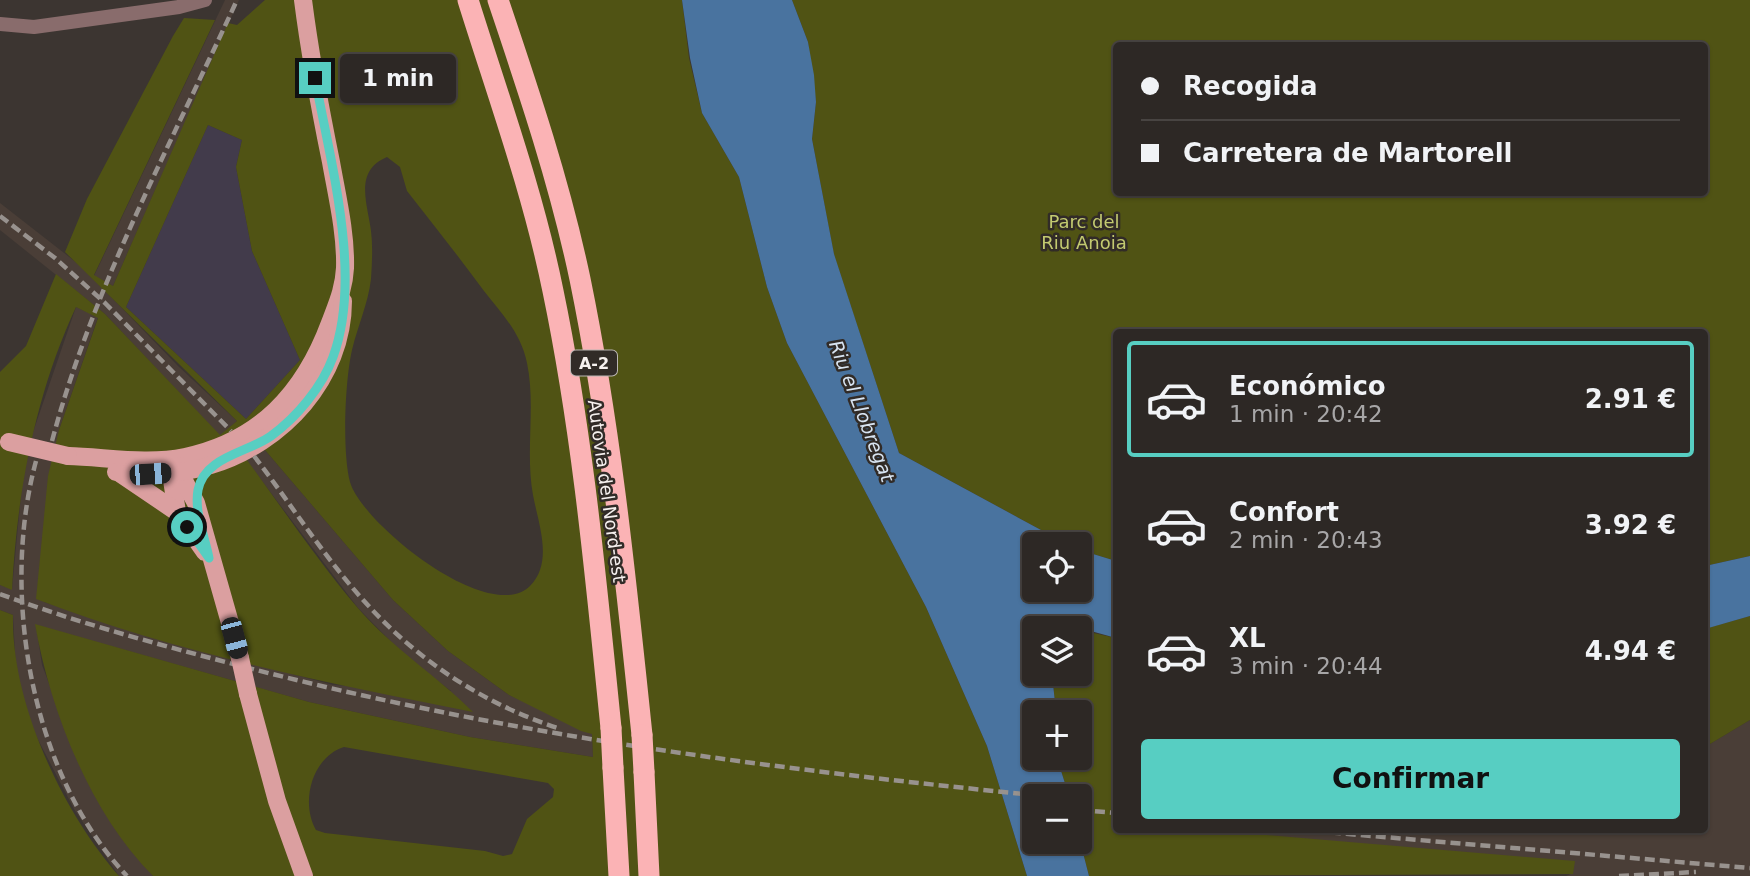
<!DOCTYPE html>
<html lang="es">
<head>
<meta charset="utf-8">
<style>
	body { margin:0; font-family:"DejaVu Sans",sans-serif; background:#35302d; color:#f1f3f6; height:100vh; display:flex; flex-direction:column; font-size:26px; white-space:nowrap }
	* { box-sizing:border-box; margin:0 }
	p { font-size:23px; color:#a7a6a7 }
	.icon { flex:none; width:38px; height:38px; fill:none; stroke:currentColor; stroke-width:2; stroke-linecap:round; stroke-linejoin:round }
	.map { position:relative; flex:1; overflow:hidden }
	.sheet { position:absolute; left:1113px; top:329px; width:595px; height:504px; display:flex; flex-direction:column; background:#2d2825; border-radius:7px; box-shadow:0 2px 5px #0004,0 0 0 2px #484442 }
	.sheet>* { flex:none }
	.guide { position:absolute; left:1113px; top:42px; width:595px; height:154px; border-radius:7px; box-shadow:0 2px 5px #0004,0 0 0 2px #484442; display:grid; align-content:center; height:154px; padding:0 28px; background:#2d2825 }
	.fabs { position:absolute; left:1022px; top:532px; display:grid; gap:14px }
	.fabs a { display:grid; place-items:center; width:70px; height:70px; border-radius:7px; background:#2d2825; box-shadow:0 2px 5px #0004,0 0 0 2px #484442; font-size:35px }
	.end { position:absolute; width:32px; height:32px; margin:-16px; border:9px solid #57cec2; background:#111; box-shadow:0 0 0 4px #111 }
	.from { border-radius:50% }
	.bubble { position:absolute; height:49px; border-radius:7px; background:#2d2825; box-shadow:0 2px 5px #0004,0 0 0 2px #484442; font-size:23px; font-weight:800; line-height:49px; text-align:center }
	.car { position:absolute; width:21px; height:42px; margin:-21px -10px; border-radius:9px; box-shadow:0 0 5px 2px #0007; background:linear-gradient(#222 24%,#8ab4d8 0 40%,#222 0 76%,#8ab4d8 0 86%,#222 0) }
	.guide b { display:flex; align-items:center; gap:24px; height:66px; font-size:26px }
	.guide b+b { border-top:2px solid #484442 }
	.guide i { width:18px; height:18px; background:#f1f3f6 }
	ul { padding:12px 0 0; list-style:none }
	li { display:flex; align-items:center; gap:21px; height:116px; margin:0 14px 10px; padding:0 14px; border:4px solid transparent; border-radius:7px }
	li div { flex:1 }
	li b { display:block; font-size:26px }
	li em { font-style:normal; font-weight:800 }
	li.on { border-color:#57cec2 }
	li>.icon { width:63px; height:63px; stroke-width:1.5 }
	.action { display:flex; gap:14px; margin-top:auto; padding:14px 28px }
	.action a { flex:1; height:80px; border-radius:7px; background:#57cec2; color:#111; font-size:28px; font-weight:800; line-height:80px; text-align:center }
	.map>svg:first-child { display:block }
	.built { fill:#4a3e37 }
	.industrial { fill:#423b4b }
	.green { fill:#505314; fill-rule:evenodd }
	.water { fill:#49739f }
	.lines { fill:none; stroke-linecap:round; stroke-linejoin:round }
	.minor { stroke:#896c6c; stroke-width:14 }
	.major { stroke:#db9fa0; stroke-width:18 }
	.highway { stroke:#fbb3b5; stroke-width:21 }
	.rail { stroke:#98928e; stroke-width:4.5; stroke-dasharray:10 5; stroke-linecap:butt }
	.major-bridge { stroke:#db9fa0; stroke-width:18 }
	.highway-bridge { stroke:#fbb3b5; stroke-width:21 }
	.route { stroke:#57cec2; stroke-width:9 }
	.labels { text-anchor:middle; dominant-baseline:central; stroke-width:5; stroke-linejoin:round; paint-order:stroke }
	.shield { fill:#312b27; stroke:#bbb6b3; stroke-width:2 }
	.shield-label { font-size:16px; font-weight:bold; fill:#f6f1ef }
	.park-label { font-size:18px; fill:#c3ca70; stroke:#312b27 }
	.street-label { font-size:18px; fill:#f6f1ef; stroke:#312b27 }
	.water-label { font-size:19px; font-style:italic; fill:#d8e4f2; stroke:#312b27 }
</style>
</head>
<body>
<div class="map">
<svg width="1750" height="876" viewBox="0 0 1750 876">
	<rect width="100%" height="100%" fill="#3c3531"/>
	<!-- built -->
	<g class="built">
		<polygon points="225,0 239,0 113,286 94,276"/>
		<polygon points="0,203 82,267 178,366 237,421 220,436 105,314 0,230"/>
		<polygon points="76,307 98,317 59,430 44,602 141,633 333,685 451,691 408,659 358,608 246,460 265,450 393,600 448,651 509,695 592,733 593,757 470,737 309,702 36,625 42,665 83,772 111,822 153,876 119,876 74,809 33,730 16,673 13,615 0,610 0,585 12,589 22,484 32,435"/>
		<polygon points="1750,720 1750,876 1566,876 1573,873 1242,833 1242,830 1704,830 1705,747"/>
	</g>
	<!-- industrial -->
	<polygon class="industrial" points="208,125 242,140 236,167 252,251 300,360 246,419 126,307"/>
	<!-- green -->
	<g class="green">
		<path d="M 265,0 L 682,0 L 689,58 L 702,113 L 739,177 L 767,287 L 787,343 L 926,607 L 987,746 L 1027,876 L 153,876 C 90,813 50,710 35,624 L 309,702 L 470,737 L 593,757 L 592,734 L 581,731 L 509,695 L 448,651 L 393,600 L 265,450 L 247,460 C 283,509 318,561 357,607 C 392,648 436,675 473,712 C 326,683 177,653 36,599 L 48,476 L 59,430 L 98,318 L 76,307 C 35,395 17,493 12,590 L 0,585 L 0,372 L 26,346 L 56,274 L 105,314 L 220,435 L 237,421 L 65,252 L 87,199 L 173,36 L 184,18 L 215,20 L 94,275 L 113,286 L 228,23 L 237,25 ZM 208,125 L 242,140 L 236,167 L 252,251 L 300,360 L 246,419 L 126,307 ZM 387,157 L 400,167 L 407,191 C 433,224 459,257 484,291 C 502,314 521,333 527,363 C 536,406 525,451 533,495 C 538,523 554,562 530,586 C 490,626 362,524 350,482 C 342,452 345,380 352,350 C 358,325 368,304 371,279 C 372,263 373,247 371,231 C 368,205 353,171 387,157 ZM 344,747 L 548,783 L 554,789 L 553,797 L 527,819 L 512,854 L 503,856 L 485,851 L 325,833 L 316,830 C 300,802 312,757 344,747 Z"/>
		<path d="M 792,0 L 1750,0 L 1750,556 L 1705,566 L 1704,332 L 1116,332 L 1116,561 L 1080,550 L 1080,544 L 1067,544 L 899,453 L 834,255 L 812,139 L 816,102 L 808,42 ZM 1116,46 L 1704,46 L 1704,192 L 1116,192 Z"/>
		<path d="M 0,610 L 13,615 C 11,702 62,811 119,876 L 0,876 Z"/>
		<polygon points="1750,616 1750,720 1705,747 1704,629"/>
		<polygon points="1080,630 1116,638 1116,830 1242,830 1242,833 1575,861 1573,874 1089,876 1080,841 1080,796 1069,796 1057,758 1080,758 1080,712 1056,712 1052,674 1080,674"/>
	</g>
	<!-- water -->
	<g class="water">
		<polygon points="682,0 792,0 808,42 814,75 816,102 812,139 834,254 899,453 1067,544 1034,544 1034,590 1080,590 1080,550 1116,561 1116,638 1080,628 1045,625 1045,628 1034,628 1034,674 1052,674 1056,712 1034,712 1034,758 1057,758 1069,796 1034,796 1034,842 1080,841 1089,876 1027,876 987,746 926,607 787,343 767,287 739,177 702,113 690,58"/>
		<polygon points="1750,556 1750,616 1705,629 1705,566"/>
	</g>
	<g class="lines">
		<!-- minor -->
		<polyline class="minor" points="0,24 34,27 179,7 205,0"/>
		<!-- major -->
		<g class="major">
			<path d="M 68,456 C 106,457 147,465 185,457 C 260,441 304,393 330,323 C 337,304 344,289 345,268 C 346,233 337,196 331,162 C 320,108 310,55 303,0"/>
			<polyline points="181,466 172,480 177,512 205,552"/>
			<polyline points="169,470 182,477 196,503 240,658"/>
			<path d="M 116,472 C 148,474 180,475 211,465 C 283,443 343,378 343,301"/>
			<polyline points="121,474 177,512"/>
			<polyline points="248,694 277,801 304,876"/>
		</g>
		<!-- highway -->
		<g class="highway">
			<path d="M 468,0 C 498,96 533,192 553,291 C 583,435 596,581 611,728"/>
			<path d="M 498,0 C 529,92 560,184 580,279 C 611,430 626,582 642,735"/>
			<polyline points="613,768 619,876"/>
			<polyline points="644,772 649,876"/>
		</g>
		<!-- rail -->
		<g class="rail">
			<polyline points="0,216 55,258 105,303 231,431"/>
			<path d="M 52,441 C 93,287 171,144 237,0"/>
			<path d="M 254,456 C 291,504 324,557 365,602 C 418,661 485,705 561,729"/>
			<path d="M 36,461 C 0,594 31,775 127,876"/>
			<path d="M 0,594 C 78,623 160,645 241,666 C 505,735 772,769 1043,796"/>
			<polyline points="1080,810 1116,813"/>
			<polyline points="1301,830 1750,868"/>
			<polyline points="1619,876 1696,872"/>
		</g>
		<!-- major-bridge -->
		<g class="major-bridge">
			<polyline points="9,442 68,456"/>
			<polyline points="240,658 248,694"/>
		</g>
		<!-- highway-bridge -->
		<g class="highway-bridge">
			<polyline points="611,728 613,768"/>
			<polyline points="642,735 644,772"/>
		</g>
	</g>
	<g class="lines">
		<!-- route -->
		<path class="route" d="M 187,527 L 209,558 C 205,537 194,512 198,490 C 204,457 247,453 271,436 C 297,417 322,387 333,357 C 363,276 330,161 315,78"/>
	</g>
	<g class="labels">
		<!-- shield labels -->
		<rect class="shield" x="571" y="350.5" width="46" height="25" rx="5"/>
		<g class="shield-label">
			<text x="594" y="363">A-2</text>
		</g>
		<!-- park labels -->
		<g class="park-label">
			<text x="1084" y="221">Parc del<tspan x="1084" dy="21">Riu Anoia</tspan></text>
		</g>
		<!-- street labels -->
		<g class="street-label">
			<text transform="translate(607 491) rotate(82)">Autovia del Nord-est</text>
		</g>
		<!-- water labels -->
		<g class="water-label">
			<text transform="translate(862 411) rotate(69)">Riu el Llobregat</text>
		</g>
	</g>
</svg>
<div class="fabs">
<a><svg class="icon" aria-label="locate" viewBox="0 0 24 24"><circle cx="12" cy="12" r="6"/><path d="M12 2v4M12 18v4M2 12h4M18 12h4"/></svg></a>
<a><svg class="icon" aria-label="layers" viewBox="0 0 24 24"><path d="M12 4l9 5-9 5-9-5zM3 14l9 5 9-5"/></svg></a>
<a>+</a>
<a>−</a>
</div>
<i class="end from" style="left:187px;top:527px"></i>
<i class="end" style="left:315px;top:78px"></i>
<div class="bubble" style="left:340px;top:54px;width:116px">1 min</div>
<i class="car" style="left:150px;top:474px;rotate:86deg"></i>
<i class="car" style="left:234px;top:638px;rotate:165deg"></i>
<div class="guide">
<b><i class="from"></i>Recogida</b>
<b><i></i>Carretera de Martorell</b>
</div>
<section class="sheet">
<ul>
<li class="on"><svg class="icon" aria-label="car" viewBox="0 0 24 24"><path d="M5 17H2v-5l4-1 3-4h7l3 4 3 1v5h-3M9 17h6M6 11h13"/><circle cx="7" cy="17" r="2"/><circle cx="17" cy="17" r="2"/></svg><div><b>Económico</b><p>1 min · 20:42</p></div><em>2.91 €</em></li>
<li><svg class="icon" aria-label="car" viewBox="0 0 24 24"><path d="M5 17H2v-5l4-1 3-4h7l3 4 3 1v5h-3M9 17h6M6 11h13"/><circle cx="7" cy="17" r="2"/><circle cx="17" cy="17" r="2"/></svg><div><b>Confort</b><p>2 min · 20:43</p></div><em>3.92 €</em></li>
<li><svg class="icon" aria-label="car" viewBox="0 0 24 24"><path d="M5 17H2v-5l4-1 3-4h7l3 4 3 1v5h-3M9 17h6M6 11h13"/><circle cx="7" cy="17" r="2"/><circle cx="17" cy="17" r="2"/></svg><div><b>XL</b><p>3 min · 20:44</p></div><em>4.94 €</em></li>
</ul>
<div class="action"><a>Confirmar</a></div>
</section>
</div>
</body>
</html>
